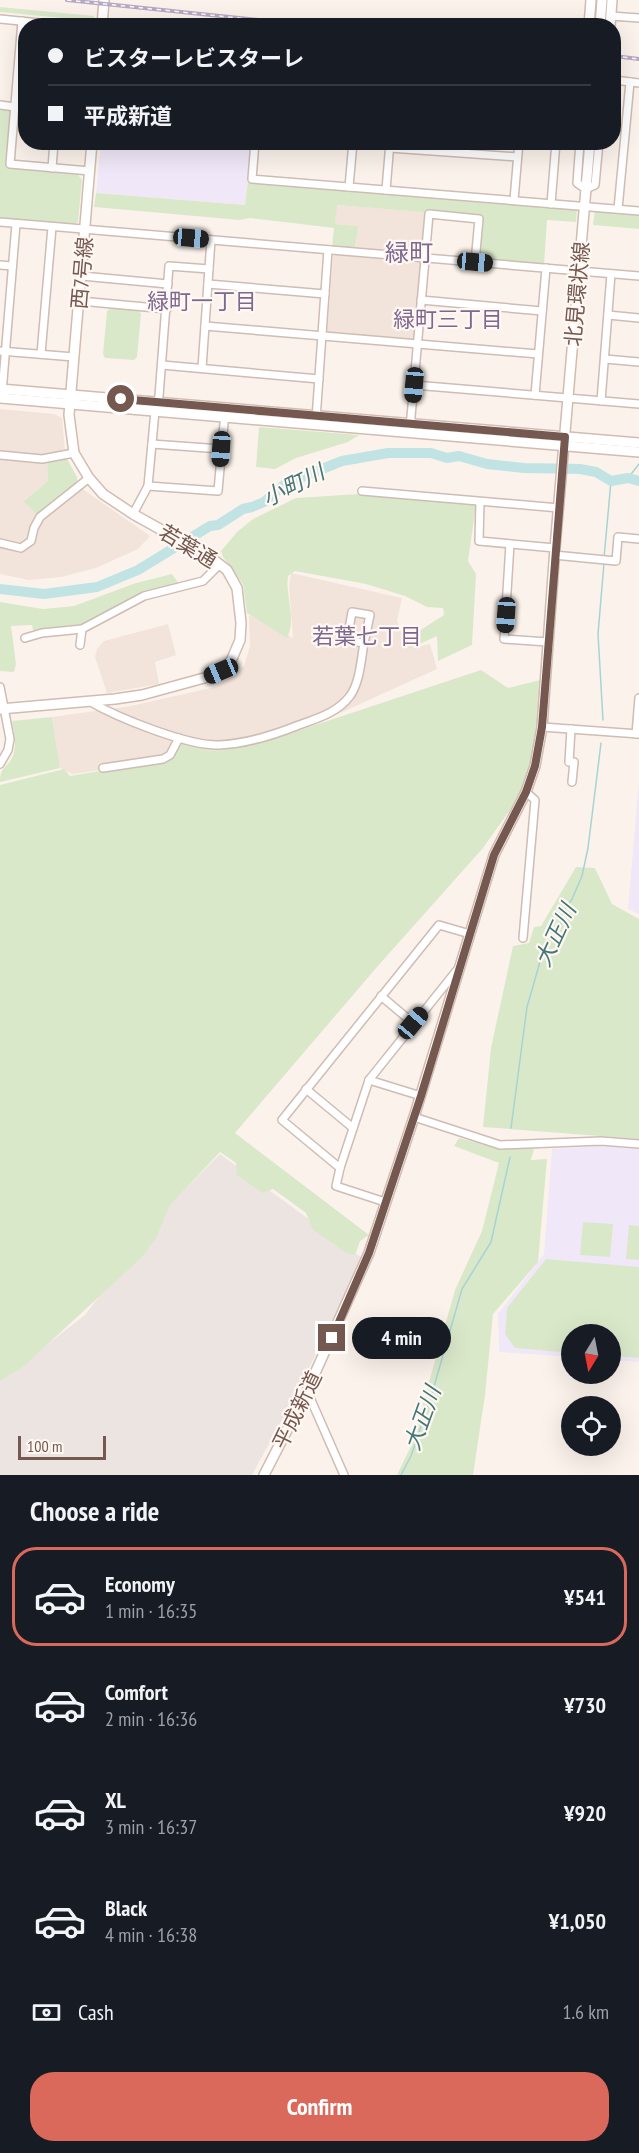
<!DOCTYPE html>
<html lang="en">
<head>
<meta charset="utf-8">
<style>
	body { margin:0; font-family:"PT Sans Narrow","Noto Sans JP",sans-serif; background:#242831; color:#f1f3f6; height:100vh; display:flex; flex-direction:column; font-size:22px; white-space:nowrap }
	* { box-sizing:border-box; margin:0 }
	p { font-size:20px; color:#9ea1a6 }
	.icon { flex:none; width:33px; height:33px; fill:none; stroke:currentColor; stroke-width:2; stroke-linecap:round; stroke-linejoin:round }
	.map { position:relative; height:1475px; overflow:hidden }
	.drawer { display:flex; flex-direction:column; background:#171b24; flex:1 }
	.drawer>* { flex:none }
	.guide { position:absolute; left:18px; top:18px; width:603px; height:132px; border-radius:24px; box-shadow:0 6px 24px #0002; display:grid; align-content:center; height:132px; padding:0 30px; background:#171b24 }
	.needle { width:39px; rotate:190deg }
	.buttons { position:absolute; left:561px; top:1324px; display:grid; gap:12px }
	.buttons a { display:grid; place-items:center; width:60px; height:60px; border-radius:50%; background:#171b24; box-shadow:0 6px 24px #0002; font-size:30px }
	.scale { position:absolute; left:18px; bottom:15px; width:88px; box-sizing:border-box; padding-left:6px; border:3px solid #755850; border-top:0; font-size:16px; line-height:21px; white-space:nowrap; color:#755850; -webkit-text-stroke:4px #fef7f2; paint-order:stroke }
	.end { position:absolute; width:27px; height:27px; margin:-14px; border:8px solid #755850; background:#fff; box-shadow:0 0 0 3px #fff }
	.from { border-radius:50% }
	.bubble { position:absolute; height:42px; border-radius:21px; background:#171b24; box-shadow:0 6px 24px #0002; font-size:20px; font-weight:700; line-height:42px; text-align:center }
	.car { position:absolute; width:18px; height:36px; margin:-18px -9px; border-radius:8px; box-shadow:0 0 4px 2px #0007; background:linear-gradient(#222 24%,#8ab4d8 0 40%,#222 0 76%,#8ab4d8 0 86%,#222 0) }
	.guide b { display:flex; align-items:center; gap:21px; height:57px; font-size:22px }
	.guide b+b { border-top:2px solid #363941 }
	.guide i { width:15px; height:15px; background:#f1f3f6 }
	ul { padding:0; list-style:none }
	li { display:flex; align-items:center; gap:18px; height:99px; margin:0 12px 9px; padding:0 18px; border:3px solid transparent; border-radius:24px }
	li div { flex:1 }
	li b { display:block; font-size:22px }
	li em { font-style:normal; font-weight:700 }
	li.selected { border-color:#da685b }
	li>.icon { width:54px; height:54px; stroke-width:1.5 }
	h2 { padding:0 30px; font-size:27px; line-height:72px }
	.pay { display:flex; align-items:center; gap:15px; height:66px; padding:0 30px; font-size:22px }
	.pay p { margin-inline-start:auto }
	.action { display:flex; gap:12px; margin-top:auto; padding:12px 30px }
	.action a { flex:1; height:69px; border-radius:24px; background:#da685b; color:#fff; font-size:24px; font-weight:700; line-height:69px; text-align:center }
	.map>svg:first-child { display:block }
	.residential { fill:#f2e4da }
	.industrial { fill:#ebe4e0 }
	.education { fill:#f0e8f8 }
	.green { fill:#dae8ca }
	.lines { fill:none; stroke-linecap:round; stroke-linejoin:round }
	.stream { stroke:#a8d3d5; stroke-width:1.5 }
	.river { stroke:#c1e3e4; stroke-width:10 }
	.street-casing { stroke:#cfbcb4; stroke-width:10 }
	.secondary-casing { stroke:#d2bcb2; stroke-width:12 }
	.street { stroke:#fff; stroke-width:7 }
	.secondary { stroke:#fff; stroke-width:9 }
	.rail-casing { stroke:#b5a9c5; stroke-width:4 }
	.rail { stroke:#fef7f2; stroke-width:1.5; stroke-dasharray:4.5; stroke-linecap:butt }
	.route { stroke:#755850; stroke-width:8 }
	.labels { text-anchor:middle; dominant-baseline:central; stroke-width:4.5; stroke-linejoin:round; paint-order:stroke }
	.street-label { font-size:21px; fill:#755850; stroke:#fef7f2 }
	.neighbourhood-label { font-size:22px; fill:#7d6890; stroke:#fef7f2 }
	.water-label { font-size:22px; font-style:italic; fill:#447678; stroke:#fef7f2 }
	.quarter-label { font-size:24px; fill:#7d6890; stroke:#fef7f2 }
</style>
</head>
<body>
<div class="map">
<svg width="639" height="1475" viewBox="0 0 639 1475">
	<rect width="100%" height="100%" fill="#fbf3eb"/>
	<!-- residential -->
	<g class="residential">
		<polygon points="336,205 425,212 414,340 327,333 333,256 336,254 355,256 357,226 335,224"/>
		<polygon points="0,409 54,414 62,418 65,450 45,455 47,461 48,480 41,487 23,500 38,514 77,482 84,490 150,536 138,549 96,568 61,577 29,580 0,574"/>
		<polygon points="291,573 402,598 397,621 408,649 430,644 437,669 338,714 289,733 224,750 171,760 72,774 60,768 52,717 131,706 215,687 230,678 244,666 250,646 249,615 293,638 289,587"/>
		<polygon points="168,624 176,655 155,662 159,684 107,693 95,657 97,649 104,641"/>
	</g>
	<!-- industrial -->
	<polygon class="industrial" points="220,1154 362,1258 300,1387 252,1475 0,1475 0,1381 85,1315 168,1206"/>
	<!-- education -->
	<g class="education">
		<polygon points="101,143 252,143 245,205 96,193"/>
		<polygon points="639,781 639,914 628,909"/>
		<polygon points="600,1146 639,1149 639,1362 611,1360 610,1335 572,1335 571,1357 499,1352 498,1314 544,1254 552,1149"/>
	</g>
	<!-- green -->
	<g class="green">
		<polygon points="0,7 94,16 94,21 0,12"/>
		<polygon points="0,109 9,110 11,112 7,168 78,175 82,180 78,222 73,225 0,219"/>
		<polygon points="248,181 577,210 576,222 547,220 544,265 478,259 482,217 337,205 335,224 358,226 355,249 332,247 334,228 250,218 240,220 94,207 96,193 245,205"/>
		<polygon points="595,210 639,214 639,229 593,225"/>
		<polygon points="112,307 138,310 141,314 137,357 134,360 105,358 103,354 107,311"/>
		<polygon points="259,427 359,435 348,442 296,458 275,469 256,467"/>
		<polygon points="67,459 77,477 77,482 38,515 23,501 41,487 48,480 47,461"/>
		<path d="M 359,494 L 476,505 L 468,561 L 476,574 L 472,645 L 438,661 L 437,636 L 409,649 L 405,640 L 444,615 L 443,608 L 427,607 L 405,596 L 366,584 L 295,571 L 288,576 C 285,597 297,618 287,638 L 247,613 L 243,584 L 223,557 L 221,551 L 237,532 L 253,519 L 296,498 Z"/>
		<polygon points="172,574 179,584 80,628 33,630 32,625 11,626 16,664 14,672 0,671 0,602 43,609 74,606 136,583"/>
		<polygon points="481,670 508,688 540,680 536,735 525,789 483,848 377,967 235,1133 369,1235 360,1241 355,1255 347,1253 313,1230 306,1213 273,1189 263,1193 237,1175 236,1163 220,1152 170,1205 156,1238 141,1258 24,1366 0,1381 0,785 64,769 70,776 171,759 180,743 209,751 226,750 291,733"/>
		<path d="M 52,717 L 60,768 L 0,782 C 0,766 7,769 13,756 C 17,745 14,732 12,721 Z"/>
		<polygon points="576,867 595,868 612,904 639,919 639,1139 483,1127 491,1048 513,946 529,943 534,927 541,926"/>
		<polygon points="459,1138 499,1149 534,1149 531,1160 547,1159 538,1262 493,1314 485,1395 473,1475 397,1475 411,1446 455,1290 482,1231 499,1163 454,1146"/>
		<polygon points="583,1222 613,1224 610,1257 580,1255"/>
		<polygon points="629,1225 639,1226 639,1260 626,1259"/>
		<polygon points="546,1259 639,1267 639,1358 611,1356 610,1335 572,1335 571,1353 515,1348 505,1334 507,1308"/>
	</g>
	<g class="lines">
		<!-- stream -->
		<g class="stream">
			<polyline points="628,478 639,464"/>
			<polyline points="604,558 611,481"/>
			<polyline points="603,720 598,634 604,563"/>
			<polyline points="511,1128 527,1007 544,948 561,926 562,914 572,899 582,876 588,848 601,743"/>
			<polyline points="401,1475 411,1456 431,1397 462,1289 491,1242 510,1157"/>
		</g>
		<!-- river -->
		<polyline class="river" points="0,589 44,594 97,587 138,570 210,526 218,525 243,509 252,507 264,502 285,484 342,461 388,453 431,453 447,458 459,456 487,464 524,468 580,469 596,472 611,481 628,478 639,481"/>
		<defs>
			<g id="street">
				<polyline points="611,16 639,18"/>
				<polyline points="0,19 70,26"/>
				<polyline points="22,21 10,164 90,171"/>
				<polyline points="614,80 639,83"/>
				<polyline points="0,105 15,107"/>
				<polyline points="255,142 252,179 639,211"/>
				<polyline points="580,142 577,183 586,189 595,185 599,142"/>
				<polyline points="390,148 517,157"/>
				<polyline points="52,168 54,142"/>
				<polyline points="349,187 353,142"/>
				<polyline points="386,190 390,142"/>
				<polyline points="514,200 519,142"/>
				<polyline points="551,204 556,142"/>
				<polyline points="618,209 630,82"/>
				<polyline points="0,222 639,276"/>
				<polyline points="0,265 12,266"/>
				<polyline points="82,276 168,284"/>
				<polyline points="208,284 325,294"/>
				<polyline points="421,300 542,311"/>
				<polyline points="80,301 167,309"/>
				<polyline points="608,315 639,318"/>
				<polyline points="205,326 538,354"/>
				<polyline points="0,351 74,357"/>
				<polyline points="41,354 52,227"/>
				<polyline points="605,359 639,362"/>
				<polyline points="162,365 319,379"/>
				<polyline points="202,368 211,240"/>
				<polyline points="414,385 639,404"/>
				<polyline points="2,393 16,224"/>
				<polyline points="535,395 546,268"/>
				<polyline points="601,401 611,274"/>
				<polyline points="316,419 328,250"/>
				<polyline points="410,428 429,214 479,219 475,262"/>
				<polyline points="152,444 221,449"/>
				<polyline points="0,455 42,459 74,453"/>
				<polyline points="148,486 218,491 225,412"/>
				<polyline points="362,491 559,508"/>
				<polyline points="480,502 479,541 555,548"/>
				<polyline points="133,514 148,486 155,411 159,396 169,266 209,269"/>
				<polyline points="0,543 21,548 31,541 34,528 40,517 89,478"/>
				<polyline points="510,544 504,639 548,642"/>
				<polyline points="554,555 616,561 618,537 639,539"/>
				<polygon points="352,612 370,615 364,643 347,640"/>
				<polyline points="25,638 42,633 82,629 144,596 203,581 220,564"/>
				<polyline points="80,645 82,629"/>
				<polyline points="0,687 10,739 8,750 0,764"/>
				<path d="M 89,701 C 116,717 187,746 219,745 C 245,744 274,735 299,725 C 318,718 337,713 350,696 C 360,682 361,660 364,643"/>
				<polyline points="542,727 639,734"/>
				<polyline points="571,729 569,762 574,762 572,782"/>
				<polyline points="636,734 639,698"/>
				<polyline points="103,768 163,759 170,755 179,738"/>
				<polyline points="523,938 535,800 526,792"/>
				<polyline points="381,996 413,1023"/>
				<polyline points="369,1080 421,1096"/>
				<polyline points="306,1089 353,1128"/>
				<polyline points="414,1117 500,1145 601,1141 639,1144"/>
				<polyline points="340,1168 282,1120 439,925 470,934"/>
				<polyline points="385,1202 336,1186 340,1168 369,1080 457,970"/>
				<polyline points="307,1391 344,1475"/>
			</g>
			<g id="secondary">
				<polyline points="102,26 104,0"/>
				<polyline points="589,26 591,0"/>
				<polyline points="600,26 602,0"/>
				<polyline points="610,26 612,0"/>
				<polyline points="0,389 639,443"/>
				<polyline points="0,398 639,452"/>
				<polyline points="0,709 115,699 142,695 204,678 221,671 231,661 240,640 241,623 237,588 227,570 210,557 133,514 103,494 89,478 74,453 69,415 92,142"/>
				<polyline points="264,1475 307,1391 369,1253 414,1117 494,855 526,792 535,766 542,727 555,548 590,142"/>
			</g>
		</defs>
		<!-- street casing -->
		<use href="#street" class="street-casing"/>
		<!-- secondary casing -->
		<use href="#secondary" class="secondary-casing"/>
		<!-- street -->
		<use href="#street" class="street"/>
		<!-- secondary -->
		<use href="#secondary" class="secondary"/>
		<defs>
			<g id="rail">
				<polyline points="67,0 315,26"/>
				<polyline points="614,56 639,59"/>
			</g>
		</defs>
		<!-- rail casing -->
		<use href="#rail" class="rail-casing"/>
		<!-- rail -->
		<use href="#rail" class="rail"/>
	</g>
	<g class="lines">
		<!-- route -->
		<polyline class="route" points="121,399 565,437 542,727 535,766 526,792 494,855 421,1096 369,1253 332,1338"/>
	</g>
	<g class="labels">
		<!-- street labels -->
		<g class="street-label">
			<text transform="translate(82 273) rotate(-85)">西7号線</text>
			<text transform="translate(577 294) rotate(-85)">北見環状線</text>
			<text transform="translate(188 546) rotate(31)">若葉通</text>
			<text transform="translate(297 1410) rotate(-64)">平成新道</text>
		</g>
		<!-- neighbourhood labels -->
		<g class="neighbourhood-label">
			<text x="202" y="301">緑町一丁目</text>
			<text x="448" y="319">緑町三丁目</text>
			<text x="367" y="636">若葉七丁目</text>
		</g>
		<!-- water labels -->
		<g class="water-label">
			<text transform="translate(293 485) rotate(-27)">小町川</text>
			<text transform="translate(555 935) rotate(-65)">大正川</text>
			<text transform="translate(422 1418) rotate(-70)">大正川</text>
		</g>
		<!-- quarter labels -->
		<g class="quarter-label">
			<text x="409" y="252">緑町</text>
		</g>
	</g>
</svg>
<div class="buttons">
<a><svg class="needle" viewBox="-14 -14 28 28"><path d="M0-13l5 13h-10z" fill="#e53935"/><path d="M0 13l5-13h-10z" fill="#9ea1a6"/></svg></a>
<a><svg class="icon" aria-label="locate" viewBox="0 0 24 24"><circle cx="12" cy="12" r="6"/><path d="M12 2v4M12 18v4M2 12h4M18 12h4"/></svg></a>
</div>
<div class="scale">100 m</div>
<i class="end from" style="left:121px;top:399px"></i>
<i class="end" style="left:332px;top:1338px"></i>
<div class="bubble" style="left:352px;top:1317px;width:99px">4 min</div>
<i class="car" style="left:191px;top:238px;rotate:95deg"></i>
<i class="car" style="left:475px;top:262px;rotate:95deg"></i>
<i class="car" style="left:414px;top:385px;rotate:185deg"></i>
<i class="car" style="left:221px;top:449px;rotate:184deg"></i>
<i class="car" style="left:506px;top:615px;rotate:184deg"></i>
<i class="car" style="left:221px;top:671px;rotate:247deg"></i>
<i class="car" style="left:413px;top:1023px;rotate:40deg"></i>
<div class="guide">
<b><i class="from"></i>ビスターレビスターレ</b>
<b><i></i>平成新道</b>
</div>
</div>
<section class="drawer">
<h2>Choose a ride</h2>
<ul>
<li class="selected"><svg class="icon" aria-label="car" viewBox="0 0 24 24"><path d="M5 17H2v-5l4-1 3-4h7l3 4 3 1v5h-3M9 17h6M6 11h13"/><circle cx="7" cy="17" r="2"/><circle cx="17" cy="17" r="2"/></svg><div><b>Economy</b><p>1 min · 16:35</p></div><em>¥541</em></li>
<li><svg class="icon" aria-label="car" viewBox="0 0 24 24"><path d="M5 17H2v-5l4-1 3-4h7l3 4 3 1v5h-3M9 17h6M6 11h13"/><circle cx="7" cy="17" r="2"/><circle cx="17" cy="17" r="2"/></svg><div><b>Comfort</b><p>2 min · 16:36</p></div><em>¥730</em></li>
<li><svg class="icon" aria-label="car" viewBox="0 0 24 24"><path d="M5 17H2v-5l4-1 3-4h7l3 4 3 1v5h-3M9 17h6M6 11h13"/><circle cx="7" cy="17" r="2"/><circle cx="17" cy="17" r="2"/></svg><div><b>XL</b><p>3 min · 16:37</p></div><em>¥920</em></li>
<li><svg class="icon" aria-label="car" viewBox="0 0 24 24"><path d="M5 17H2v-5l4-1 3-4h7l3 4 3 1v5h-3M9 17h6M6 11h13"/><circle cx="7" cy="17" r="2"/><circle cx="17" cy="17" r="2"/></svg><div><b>Black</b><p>4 min · 16:38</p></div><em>¥1,050</em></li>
</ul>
<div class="pay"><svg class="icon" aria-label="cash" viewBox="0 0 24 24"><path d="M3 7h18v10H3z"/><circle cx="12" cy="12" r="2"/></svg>Cash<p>1.6 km</p></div>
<div class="action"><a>Confirm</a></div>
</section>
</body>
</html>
